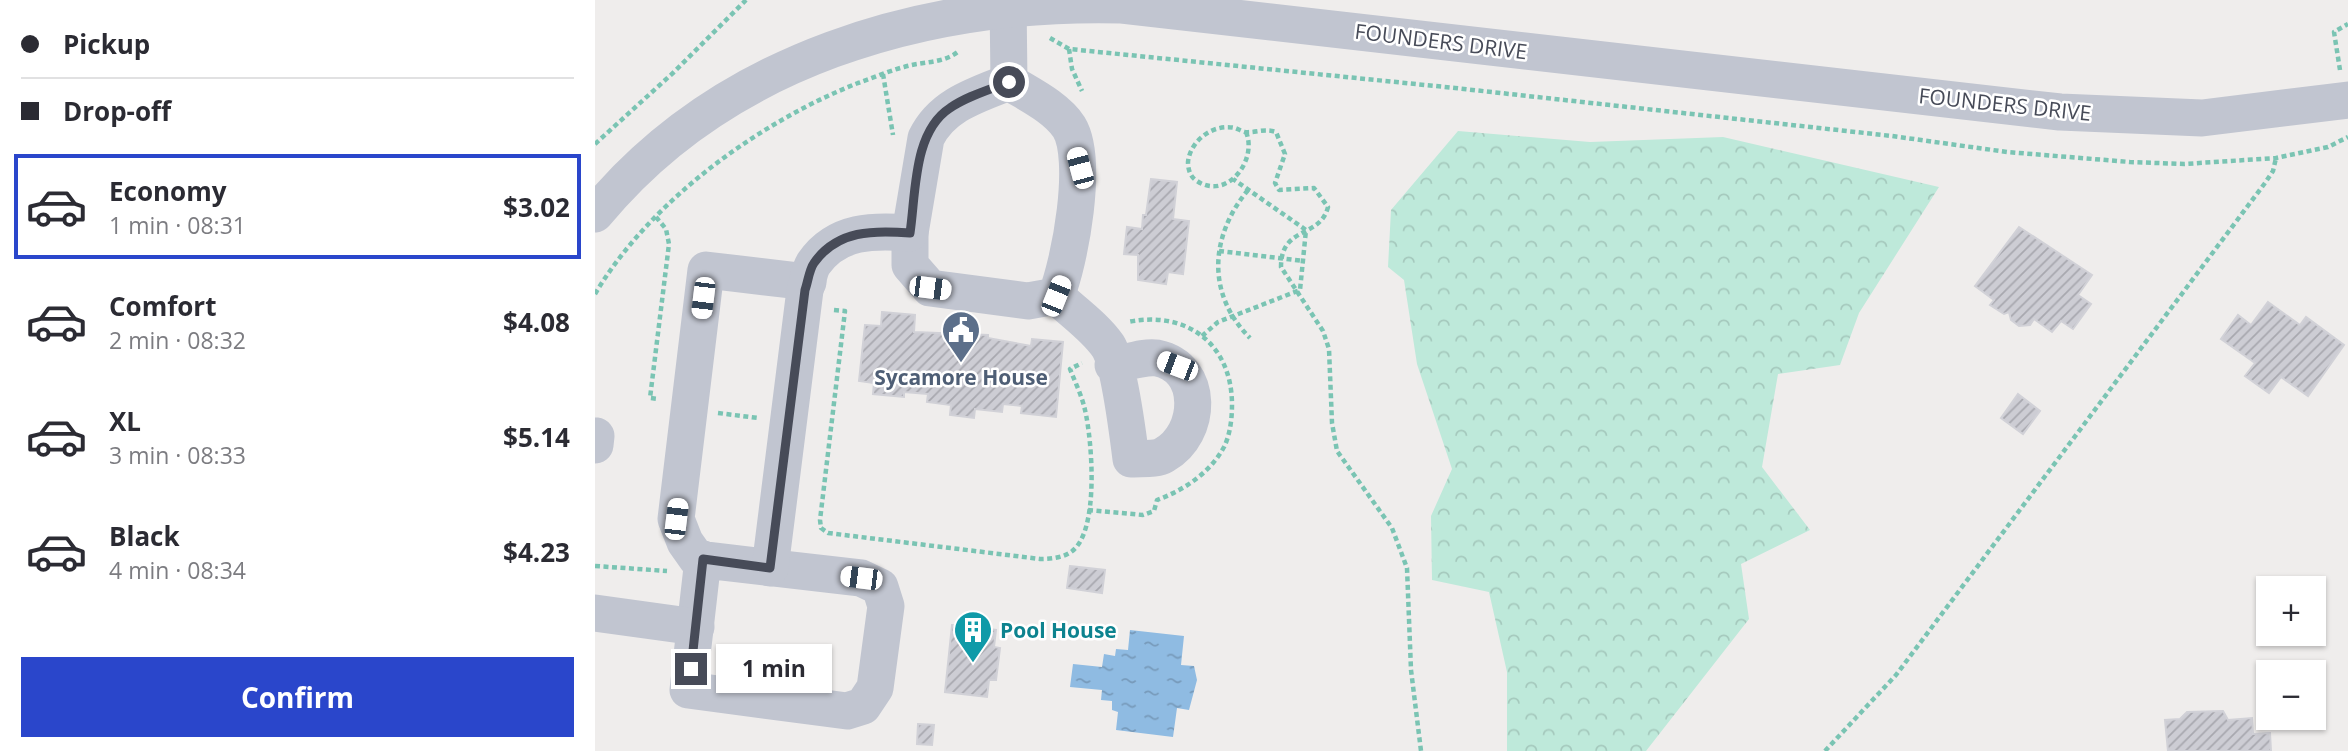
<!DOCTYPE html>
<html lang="en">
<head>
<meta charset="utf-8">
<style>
	body { margin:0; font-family:"Open Sans",sans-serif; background:#f2f2f3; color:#2b2b33; height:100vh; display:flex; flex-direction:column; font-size:26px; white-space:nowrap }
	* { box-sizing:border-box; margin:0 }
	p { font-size:23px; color:#7c7c81 }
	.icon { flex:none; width:38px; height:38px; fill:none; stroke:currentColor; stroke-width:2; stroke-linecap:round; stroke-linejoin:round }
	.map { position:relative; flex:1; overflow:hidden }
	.details { display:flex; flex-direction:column; background:#fff; width:595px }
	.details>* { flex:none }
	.top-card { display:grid; align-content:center; height:154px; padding:0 21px; background:#fff }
	.tools { position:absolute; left:1661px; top:576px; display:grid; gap:14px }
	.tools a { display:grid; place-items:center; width:70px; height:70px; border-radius:0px; background:#fff; box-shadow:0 2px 5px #0004; font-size:35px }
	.end { position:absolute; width:32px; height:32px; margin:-16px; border:9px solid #474b58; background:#fff; box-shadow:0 0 0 4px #fff }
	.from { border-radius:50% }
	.bubble { position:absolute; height:49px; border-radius:0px; background:#fff; box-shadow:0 2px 5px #0004; font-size:23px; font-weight:700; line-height:49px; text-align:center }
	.car { position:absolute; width:21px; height:42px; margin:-21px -10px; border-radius:9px; box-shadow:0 0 5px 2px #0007; background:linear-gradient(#fff 24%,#345 0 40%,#fff 0 76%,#345 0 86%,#fff 0) }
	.top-card b { display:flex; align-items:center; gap:24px; height:66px; font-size:26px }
	.top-card b+b { border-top:2px solid #e1e1e2 }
	.top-card i { width:18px; height:18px; background:#2b2b33 }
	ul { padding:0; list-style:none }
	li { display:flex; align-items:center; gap:21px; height:105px; margin:0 14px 10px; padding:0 7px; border:4px solid transparent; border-radius:0px }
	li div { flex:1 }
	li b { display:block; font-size:26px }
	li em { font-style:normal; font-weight:700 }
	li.current { border-color:#2a46cb }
	li>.icon { width:63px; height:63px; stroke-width:1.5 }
	.primary-button { display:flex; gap:14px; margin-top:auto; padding:14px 21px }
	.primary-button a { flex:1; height:80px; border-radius:0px; background:#2a46cb; color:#fff; font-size:28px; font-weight:700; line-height:80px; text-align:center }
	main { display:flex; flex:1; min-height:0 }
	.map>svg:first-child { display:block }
	.forest { fill:url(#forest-crowns) }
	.water { fill:url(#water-ripples) }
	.building { fill:url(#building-hatch); stroke:#d1d1d7; stroke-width:2 }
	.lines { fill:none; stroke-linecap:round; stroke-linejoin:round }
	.path { stroke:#7ac4b3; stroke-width:4.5; stroke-dasharray:5 3.5; stroke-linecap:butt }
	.minor { stroke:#c1c5d0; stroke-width:37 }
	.route { stroke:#474b58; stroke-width:9 }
	.labels { text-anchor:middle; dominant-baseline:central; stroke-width:5; stroke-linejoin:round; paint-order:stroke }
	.street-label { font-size:21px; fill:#474b58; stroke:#fff }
	.service-label { font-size:21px; font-weight:bold; fill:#4e5e75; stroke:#fff }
	.culture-label { font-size:21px; font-weight:bold; fill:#0d838f; stroke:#fff; text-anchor:start }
</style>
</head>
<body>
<main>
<section class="details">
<div class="top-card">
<b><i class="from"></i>Pickup</b>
<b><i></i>Drop-off</b>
</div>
<ul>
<li class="current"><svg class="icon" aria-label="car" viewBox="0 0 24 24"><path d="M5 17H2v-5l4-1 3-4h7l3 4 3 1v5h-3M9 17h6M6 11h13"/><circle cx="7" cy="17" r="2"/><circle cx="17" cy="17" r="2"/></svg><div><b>Economy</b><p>1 min · 08:31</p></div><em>$3.02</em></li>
<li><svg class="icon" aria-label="car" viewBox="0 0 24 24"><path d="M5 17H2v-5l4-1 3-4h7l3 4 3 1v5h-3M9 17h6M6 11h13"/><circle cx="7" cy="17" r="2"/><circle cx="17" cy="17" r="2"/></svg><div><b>Comfort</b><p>2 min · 08:32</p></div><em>$4.08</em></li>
<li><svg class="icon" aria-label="car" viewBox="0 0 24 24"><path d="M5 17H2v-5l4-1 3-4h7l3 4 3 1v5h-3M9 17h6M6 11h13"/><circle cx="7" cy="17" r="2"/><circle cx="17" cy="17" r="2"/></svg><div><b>XL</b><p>3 min · 08:33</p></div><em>$5.14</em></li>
<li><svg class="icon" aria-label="car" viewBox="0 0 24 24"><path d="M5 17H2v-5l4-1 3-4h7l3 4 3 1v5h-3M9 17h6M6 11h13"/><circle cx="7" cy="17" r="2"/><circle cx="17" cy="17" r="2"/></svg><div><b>Black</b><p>4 min · 08:34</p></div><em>$4.23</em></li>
</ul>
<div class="primary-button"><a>Confirm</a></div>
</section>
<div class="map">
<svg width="1753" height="751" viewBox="0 0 1753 751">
	<defs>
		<pattern id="forest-crowns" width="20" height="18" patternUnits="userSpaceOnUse" patternTransform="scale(1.75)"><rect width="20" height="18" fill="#bee9da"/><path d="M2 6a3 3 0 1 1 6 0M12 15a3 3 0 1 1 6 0" fill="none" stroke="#a5c9bd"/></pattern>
		<pattern id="water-ripples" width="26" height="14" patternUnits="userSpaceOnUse" patternTransform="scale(1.75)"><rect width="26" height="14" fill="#8fbbe2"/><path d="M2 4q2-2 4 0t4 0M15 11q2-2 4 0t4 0" fill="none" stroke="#779aba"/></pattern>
		<pattern id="building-hatch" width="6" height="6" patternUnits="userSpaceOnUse" patternTransform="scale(1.75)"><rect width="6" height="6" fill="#cdcdd4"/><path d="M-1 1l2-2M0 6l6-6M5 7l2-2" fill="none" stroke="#a8a8af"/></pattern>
	</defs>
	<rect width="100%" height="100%" fill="#efedec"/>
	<!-- forest -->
	<polygon class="forest" points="863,131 995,142 1128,137 1344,187 1264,313 1245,365 1183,374 1167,467 1215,530 1146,564 1154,619 1051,751 912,751 912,672 894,592 837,580 836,516 857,469 822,364 809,280 793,267 796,210"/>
	<!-- water -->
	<polygon class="water" points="535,630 589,636 586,665 599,666 602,680 594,710 582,708 578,737 521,730 523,712 517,710 517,701 506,700 507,690 475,687 478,664 507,667 509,654 520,656 521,649 533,650"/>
	<!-- building -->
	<g class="building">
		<polygon points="556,179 582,182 578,219 594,221 588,274 573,272 571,284 543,280 543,255 529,254 532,227 547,229 548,215 551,215"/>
		<polygon points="1424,227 1497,275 1483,295 1496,304 1478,329 1466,321 1457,332 1439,319 1435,325 1424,326 1416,320 1414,312 1409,314 1395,305 1399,300 1380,286"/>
		<polygon points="1673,302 1705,325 1711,317 1749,345 1713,396 1686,377 1674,393 1650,376 1660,363 1626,339 1643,315 1656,325"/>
		<polygon points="287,312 320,315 319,332 393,335 393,338 436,346 437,339 468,342 461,417 426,413 427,406 408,404 407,412 380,409 379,418 355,415 356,405 332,402 333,394 309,392 309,397 278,394 279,383 264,381 270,325 286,326"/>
		<polygon points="1423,394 1445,411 1428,434 1406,418"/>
		<polygon points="475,566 510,570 507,593 472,588"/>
		<polygon points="357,625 401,630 399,647 405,648 401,680 394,680 392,697 350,692"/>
		<polygon points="1628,711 1633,720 1657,718 1658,734 1675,733 1676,751 1573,751 1570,720 1585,719 1592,712"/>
		<polygon points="323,724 339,725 337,745 322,744"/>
	</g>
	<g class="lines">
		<!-- path -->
		<g class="path">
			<polyline points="455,38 474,49 860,88 1297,136 1412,152 1535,162 1589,164 1681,158 1733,147 1753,137"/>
			<polyline points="474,49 477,69 487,91"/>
			<polyline points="1745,70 1739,32 1753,24"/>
			<polyline points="288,74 298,135"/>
			<path d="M 651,132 C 663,160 632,201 602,181 C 595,177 593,169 593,162 C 595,141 618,123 640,128 C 643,129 646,131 650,132 C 661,133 669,128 681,132 L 690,154 L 680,183 L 684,190 L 719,188 L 733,207 C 725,239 686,225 686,267 L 728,331 L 734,349 L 737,423 L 742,451 L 797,528 L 812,568 L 816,670 L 826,751"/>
			<polyline points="0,144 79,72 151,0"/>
			<path d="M 653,190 C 615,236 611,294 655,338"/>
			<polyline points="61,217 71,229 74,244 55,398 64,399"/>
			<polyline points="624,251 709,261"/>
			<path d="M 0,294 C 55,201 164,122 263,83 C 278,78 293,71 309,67 C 328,61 348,64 364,51"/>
			<path d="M 239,310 L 250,311 L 225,520 L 226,528 L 233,533 L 445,559 C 455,559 467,558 476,552 C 505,532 497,440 490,410 C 487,396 480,382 475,369 L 487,363"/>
			<polyline points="607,336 623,322 705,290 711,230 638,179"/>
			<polyline points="123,413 163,418"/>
			<path d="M 493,510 L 548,515 L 559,511 L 562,500 C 589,490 615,473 629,447 C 635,435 637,419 637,405 C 637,344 592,310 533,322"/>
			<polyline points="0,566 72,571"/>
			<polyline points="1230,751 1301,675 1670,183 1678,171 1681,158"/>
		</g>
		<!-- minor -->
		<g class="minor">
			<polyline points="413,0 414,82"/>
			<path d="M 414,82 C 433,94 461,107 474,127 C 494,159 475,262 461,296 L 433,301 L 335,288 L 315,265 L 315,233 L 331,138 C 347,105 381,95 414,82 Z"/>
			<path d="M 0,214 C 128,59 329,0 527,5 L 1465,112 L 1607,118 L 1753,100"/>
			<path d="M 461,296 C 477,311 500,327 513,346 C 524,363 533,435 536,459 C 546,458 561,460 569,455 C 607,434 610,368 562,358 C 549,356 531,363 518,365"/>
			<polyline points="0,445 1,436"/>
			<polyline points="108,559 93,690 252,711 268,706 280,688 291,606 285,587 266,578 102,559 90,542 81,519 111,270 213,282"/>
			<path d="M 175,568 L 210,290 C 213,282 214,270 219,263 C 242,230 279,230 315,233"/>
			<polyline points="0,613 101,627"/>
		</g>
	</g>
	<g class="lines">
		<!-- route -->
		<path class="route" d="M 96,669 L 108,559 L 175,568 L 210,290 C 213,282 214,270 219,263 C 242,230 279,230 315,233 C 321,193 318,132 355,108 C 372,96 394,90 414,82"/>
	</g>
	<!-- icons -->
	<defs>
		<symbol id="civic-pin" viewBox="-11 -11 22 30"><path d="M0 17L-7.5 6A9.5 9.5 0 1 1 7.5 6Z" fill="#5c6f8a" stroke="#fff"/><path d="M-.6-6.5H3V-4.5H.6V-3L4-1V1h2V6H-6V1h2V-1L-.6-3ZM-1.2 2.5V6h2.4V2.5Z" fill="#fff"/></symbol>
		<symbol id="building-pin" viewBox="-11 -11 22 30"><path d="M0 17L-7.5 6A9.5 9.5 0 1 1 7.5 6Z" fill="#0f9aa8" stroke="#fff"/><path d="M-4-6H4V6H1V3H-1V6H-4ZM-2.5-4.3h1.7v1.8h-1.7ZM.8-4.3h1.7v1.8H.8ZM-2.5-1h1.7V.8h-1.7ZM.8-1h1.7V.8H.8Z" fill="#fff"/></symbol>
	</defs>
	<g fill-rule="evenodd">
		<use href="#civic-pin" x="344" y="308" width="44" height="60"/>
		<use href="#building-pin" x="356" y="608" width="44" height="60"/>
	</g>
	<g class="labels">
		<!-- street labels -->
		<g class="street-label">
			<text transform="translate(846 41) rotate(7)">FOUNDERS DRIVE</text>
			<text transform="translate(1410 104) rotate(6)">FOUNDERS DRIVE</text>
		</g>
		<!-- service labels -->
		<g class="service-label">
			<text x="366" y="377">Sycamore House</text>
		</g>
		<!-- culture labels -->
		<g class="culture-label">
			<text x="405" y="630">Pool House</text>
		</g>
	</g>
</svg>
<div class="tools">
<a>+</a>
<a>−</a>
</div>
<i class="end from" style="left:414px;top:82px"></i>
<i class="end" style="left:96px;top:669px"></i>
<div class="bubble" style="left:121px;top:644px;width:116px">1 min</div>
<i class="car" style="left:485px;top:168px;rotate:345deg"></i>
<i class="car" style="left:335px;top:288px;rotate:97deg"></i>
<i class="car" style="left:461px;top:296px;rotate:22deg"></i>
<i class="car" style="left:108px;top:298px;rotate:187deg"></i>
<i class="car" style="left:582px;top:366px;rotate:291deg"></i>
<i class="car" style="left:81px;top:519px;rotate:7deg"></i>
<i class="car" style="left:266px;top:578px;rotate:277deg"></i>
</div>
</main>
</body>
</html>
